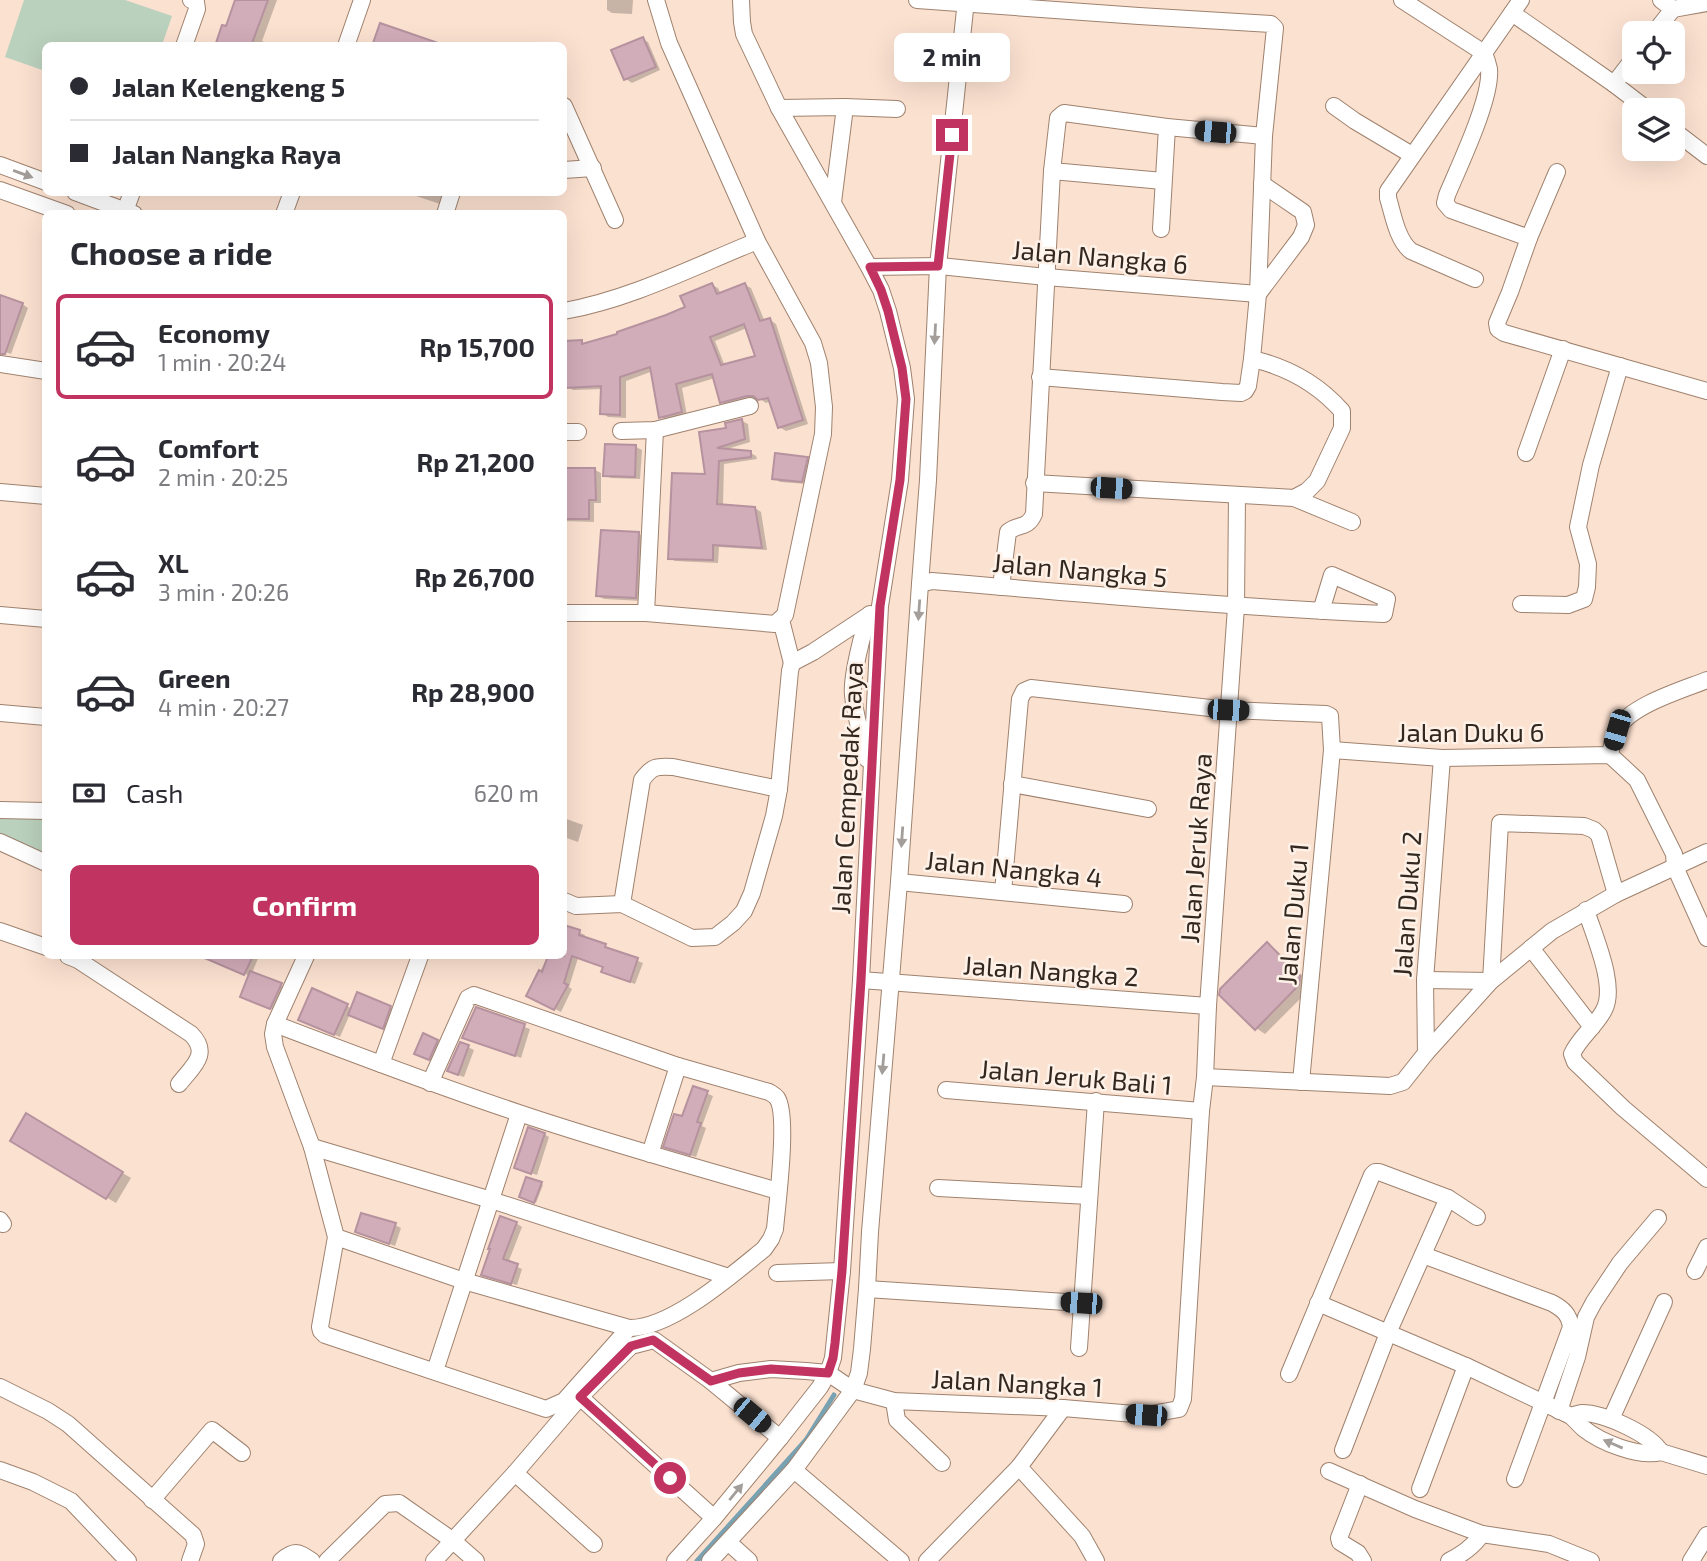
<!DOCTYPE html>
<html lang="en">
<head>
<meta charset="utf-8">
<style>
	body { margin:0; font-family:"Exo 2",sans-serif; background:#f7f7f7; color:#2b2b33; height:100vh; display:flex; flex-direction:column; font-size:26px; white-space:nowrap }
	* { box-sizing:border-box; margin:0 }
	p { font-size:23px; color:#7c7c81 }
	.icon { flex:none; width:38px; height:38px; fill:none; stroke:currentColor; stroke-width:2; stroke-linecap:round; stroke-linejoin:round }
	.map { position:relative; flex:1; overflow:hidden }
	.sheet { position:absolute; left:42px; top:210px; width:525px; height:749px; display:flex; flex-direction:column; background:#fff; border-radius:10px; box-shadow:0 7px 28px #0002 }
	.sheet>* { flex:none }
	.hud { position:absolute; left:42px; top:42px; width:525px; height:154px; border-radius:10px; box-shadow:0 7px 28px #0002; display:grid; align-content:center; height:154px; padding:0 28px; background:#fff }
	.tools { position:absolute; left:1622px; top:21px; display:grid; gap:14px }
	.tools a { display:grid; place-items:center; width:63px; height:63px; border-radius:10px; background:#fff; box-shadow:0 7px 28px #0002; font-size:35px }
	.end { position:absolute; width:32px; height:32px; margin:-16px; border:9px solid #c13360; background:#fff; box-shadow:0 0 0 4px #fff }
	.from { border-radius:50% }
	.bubble { position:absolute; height:49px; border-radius:10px; background:#fff; box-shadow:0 7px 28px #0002; font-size:23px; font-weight:700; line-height:49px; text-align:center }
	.car { position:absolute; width:21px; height:42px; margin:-21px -10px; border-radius:9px; box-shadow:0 0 5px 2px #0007; background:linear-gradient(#222 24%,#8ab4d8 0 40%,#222 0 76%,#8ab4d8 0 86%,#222 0) }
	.hud b { display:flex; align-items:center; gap:24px; height:66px; font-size:26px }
	.hud b+b { border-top:2px solid #e1e1e2 }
	.hud i { width:18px; height:18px; background:#2b2b33 }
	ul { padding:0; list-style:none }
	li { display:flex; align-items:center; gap:21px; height:105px; margin:0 14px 10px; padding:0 14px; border:4px solid transparent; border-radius:10px }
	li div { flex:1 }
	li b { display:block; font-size:26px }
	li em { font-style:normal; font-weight:700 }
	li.current { border-color:#c13360 }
	li>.icon { width:63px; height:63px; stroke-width:1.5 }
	h2 { padding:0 28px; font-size:32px; line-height:84px }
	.pay { display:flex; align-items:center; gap:18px; height:77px; padding:0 28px; font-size:26px }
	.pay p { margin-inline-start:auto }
	.button { display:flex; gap:14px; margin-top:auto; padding:14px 28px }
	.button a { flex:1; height:80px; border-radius:10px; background:#c13360; color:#fff; font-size:28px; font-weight:700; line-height:80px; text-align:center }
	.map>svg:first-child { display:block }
	.green { fill:#bad1bd }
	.shadow { fill:#0003; fill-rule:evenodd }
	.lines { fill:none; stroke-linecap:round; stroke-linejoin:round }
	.stream { stroke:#78a1b1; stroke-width:5 }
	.building { fill:#d1acb9; stroke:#b6929f; stroke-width:2; fill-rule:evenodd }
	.street-casing { stroke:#9f826e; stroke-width:18 }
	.street { stroke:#fff; stroke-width:16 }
	.oneway { fill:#a39e9a }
	.route { stroke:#c13360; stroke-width:9 }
	.labels { text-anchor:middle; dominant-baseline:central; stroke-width:5; stroke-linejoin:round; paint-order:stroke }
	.street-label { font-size:26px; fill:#33281f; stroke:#fef1e8 }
</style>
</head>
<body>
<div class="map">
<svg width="1707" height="1561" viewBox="0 0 1707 1561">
	<rect width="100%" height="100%" fill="#fbe1d0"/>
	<!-- green -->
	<g class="green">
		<polygon points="24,0 125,0 172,16 162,45 46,46 45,71 5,57"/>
		<polygon points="0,814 45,817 45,857 0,837"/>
	</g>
	<!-- shadow -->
	<g class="shadow">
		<polygon points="237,0 277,0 262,41 266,43 265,46 221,46"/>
		<polygon points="607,0 633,0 632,14 612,13 607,10"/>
		<polygon points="642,39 648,42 660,70 632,83 626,79"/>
		<polygon points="404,192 447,192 443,205"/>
		<path d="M 712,285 L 718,288 L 721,294 L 745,285 L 751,288 L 765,322 L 770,320 L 776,324 L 808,424 L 786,431 L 779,427 L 771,401 L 766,403 L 760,399 L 727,405 L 721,402 L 715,378 L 682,388 L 687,416 L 667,421 L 661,417 L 653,371 L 626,381 L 626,418 L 608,417 L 602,413 L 603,389 L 573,390 L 568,387 L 564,387 L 564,342 L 581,342 L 586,345 L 620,335 L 687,308 ZM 747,328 L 757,358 L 725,366 L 715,341 Z"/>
		<polygon points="22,304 28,308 11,354 0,350 0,306"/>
		<polygon points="742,421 748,424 750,442 724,450 751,453 756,456 757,459 724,464 723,506 755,508 761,512 767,550 719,547 718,563 675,561 669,558 707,475 701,434 728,430"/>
		<polygon points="636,447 642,450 640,479 611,478 605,475"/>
		<polygon points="807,458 813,462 808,484 780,482 774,478"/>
		<polygon points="564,470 595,470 601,473 601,503 594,503 594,522 564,521"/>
		<polygon points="602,532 639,534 645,537 642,601 604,599 598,596"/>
		<polygon points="564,818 583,825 578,842 564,837"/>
		<polygon points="564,926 585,935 584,939 605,946 611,949 610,950 643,963 635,984 609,975 603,971 604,967 578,958 569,987 572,989 561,1012 528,995 548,956 564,956"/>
		<polygon points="1267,944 1276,950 1309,982 1308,991 1265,1034 1256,1028"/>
		<polygon points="215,956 259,956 252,973 287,988 276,1011 248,1000 250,976 213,959"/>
		<polygon points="347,1006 352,1009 390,1007 396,1011 389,1030 350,1014 340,1037 306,1023"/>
		<polygon points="477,1009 530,1029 521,1058 464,1037"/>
		<polygon points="437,1041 443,1044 435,1062 422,1057"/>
		<polygon points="461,1044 474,1050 464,1077 455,1074"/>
		<polygon points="694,1088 713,1096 702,1126 706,1128 696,1157 671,1149"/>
		<polygon points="27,1116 131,1178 116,1203 12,1141"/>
		<polygon points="544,1134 549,1137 537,1175 522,1170"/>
		<polygon points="541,1183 543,1185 536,1203 523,1198"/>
		<polygon points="516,1223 522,1227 508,1263 522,1269 517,1285 489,1277 483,1274"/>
		<polygon points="395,1225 401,1228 395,1246 357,1232"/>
	</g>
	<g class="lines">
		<!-- stream -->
		<polyline class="stream" points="697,1561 806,1440 834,1395"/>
	</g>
	<!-- building -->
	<g class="building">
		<polygon points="235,0 268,0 251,46 215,46 222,25 226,26"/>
		<polygon points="380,23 438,43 438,46 372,46"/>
		<polygon points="643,37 656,67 624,80 611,50"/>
		<path d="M 712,283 L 717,294 L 745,283 L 760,321 L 770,318 L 803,420 L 778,428 L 768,398 L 758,400 L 753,396 L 747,396 L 720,403 L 712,374 L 676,384 L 682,412 L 659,418 L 650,367 L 620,377 L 620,415 L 600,414 L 601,386 L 565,388 L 564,341 L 582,340 L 582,344 L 617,334 L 617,332 L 666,315 L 685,307 L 680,296 ZM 744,324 L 755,356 L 721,365 L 710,337 Z"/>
		<polygon points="0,295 23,303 5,354 0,354"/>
		<polygon points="742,419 745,439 717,448 751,451 751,457 719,461 717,504 755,507 762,548 713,545 713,560 668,559 672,473 705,474 699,432 726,428 725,423"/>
		<polygon points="605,444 636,445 635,477 603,476"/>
		<polygon points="775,453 808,457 802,482 772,479"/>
		<polygon points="564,468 595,468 596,500 589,500 589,519 564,519"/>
		<polygon points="601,530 639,532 636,598 596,596"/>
		<polygon points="564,925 580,930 579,935 606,944 605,947 638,958 630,982 601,972 603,967 572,956 564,983 568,985 554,1010 526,996 539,970 542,972 548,956 564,956"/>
		<polygon points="1267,942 1300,976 1299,985 1255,1030 1219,995 1220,989"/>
		<polygon points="200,956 253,956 244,975"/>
		<polygon points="250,971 282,983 270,1009 240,997"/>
		<polygon points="312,988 348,1004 334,1035 298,1020"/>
		<polygon points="357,992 391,1006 383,1029 348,1015"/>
		<polygon points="476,1007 525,1024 515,1056 462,1038"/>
		<polygon points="423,1033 438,1040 429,1060 414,1054"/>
		<polygon points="460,1042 469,1045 458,1075 447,1071"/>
		<polygon points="693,1086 708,1091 697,1122 701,1123 690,1155 663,1147 674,1114 682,1116"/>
		<polygon points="26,1113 123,1172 106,1199 10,1141"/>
		<polygon points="528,1127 545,1133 531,1174 514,1168"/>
		<polygon points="526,1177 542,1182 534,1203 519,1197"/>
		<polygon points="361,1213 396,1223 389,1244 355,1232"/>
		<polygon points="500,1216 517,1222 503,1259 518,1264 511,1284 481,1275 490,1249 488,1249"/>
	</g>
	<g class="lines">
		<defs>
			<g id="street">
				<polyline points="917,0 1139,16 1271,24 1275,28 1264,136 1258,294 1252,359 1248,386 1245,391 1241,393 1222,392 1040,377"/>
				<path d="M 1402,0 L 1484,53 C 1486,58 1488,64 1489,69 C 1492,98 1459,166 1447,195 L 1445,203 L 1451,210 L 1529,238"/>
				<polyline points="1661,0 1673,9 1707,3"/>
				<polyline points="1512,13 1614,84 1648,110"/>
				<polyline points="1654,33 1673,9"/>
				<polyline points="184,46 197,9 196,2 191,0"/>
				<polyline points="346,46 362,0"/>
				<polyline points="1614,84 1634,58"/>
				<polyline points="564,106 615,220"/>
				<polyline points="1334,106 1355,121 1412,155"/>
				<polyline points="779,108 845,107 897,109"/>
				<polyline points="1673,130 1707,156"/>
				<polyline points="0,165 46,182"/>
				<polyline points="564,170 593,168"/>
				<polyline points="1052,171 1163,181"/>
				<polyline points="1557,172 1529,238 1510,292 1497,323 1498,329 1504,333 1707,391"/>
				<polyline points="0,190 67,214"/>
				<polyline points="75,192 134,214"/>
				<polyline points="833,202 845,107"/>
				<polyline points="124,214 132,192"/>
				<polyline points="284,214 292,192"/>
				<polyline points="445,214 452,192"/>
				<polyline points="1161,229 1167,127"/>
				<polyline points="870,267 940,266 1046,277 1258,294 1301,237 1306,225 1303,212 1262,184"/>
				<path d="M 1475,279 L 1411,251 C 1397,240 1393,214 1388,198 L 1388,191 L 1521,0"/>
				<path d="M 564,311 C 631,299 693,267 757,241"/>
				<polyline points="0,364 46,371"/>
				<polyline points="621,431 655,430 750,406"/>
				<polyline points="564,432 578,432"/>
				<polyline points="1526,453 1563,349"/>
				<path d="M 1034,483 L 1294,498 L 1307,491 L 1317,481 L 1342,428 L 1342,411 C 1317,383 1288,367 1252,359"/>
				<polyline points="0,492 46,496"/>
				<polyline points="1294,498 1352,522"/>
				<path d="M 920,584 L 932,581 C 1083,594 1233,607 1384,614 L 1387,599 L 1332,575 L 1321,611"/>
				<path d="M 1001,587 L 1008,532 C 1018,523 1027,530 1034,514 L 1052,171 L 1058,118 L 1064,113 L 1167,127 L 1264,136"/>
				<polyline points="1521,604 1568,605 1584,599 1587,587 1588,564 1578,527 1591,465 1620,366"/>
				<polyline points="564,613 646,613 775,624 785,615 823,434 824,407 819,363 813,343 757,241 669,43 656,0"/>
				<polyline points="646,613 655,430"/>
				<polyline points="0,615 46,619"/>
				<polyline points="781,620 792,663"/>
				<polyline points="0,713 46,717"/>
				<polyline points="1332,750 1442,758 1610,755 1637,780 1674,854 1675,867 1707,938"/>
				<path d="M 1610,755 C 1612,747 1613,736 1617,729 C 1631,705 1682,690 1707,680"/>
				<path d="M 867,759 C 862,738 855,716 853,695 C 851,678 863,629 870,614"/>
				<polyline points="1012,784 1148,809"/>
				<polyline points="0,810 46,811"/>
				<polyline points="0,842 46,863"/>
				<polyline points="899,882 1124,904"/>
				<polyline points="1003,892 1020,699 1024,691 1031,688 1228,710 1326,714 1330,716 1332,750 1301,1082"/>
				<polyline points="564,901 576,906 622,904 692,938 715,937 733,923 744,911 752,893 774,816 779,789 790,671 792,663 813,652 869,615"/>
				<path d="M 622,904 L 642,780 C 652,766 657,766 673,767 L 779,789"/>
				<path d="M 1586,910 C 1594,936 1617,986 1604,1010 C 1595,1027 1579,1038 1572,1054 L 1575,1062 L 1623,1108 L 1707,1179"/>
				<polyline points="0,931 46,947"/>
				<polyline points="1531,948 1592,1027"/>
				<path d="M 68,956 L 78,960 L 191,1034 C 211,1054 192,1067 179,1084"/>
				<polyline points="306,956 275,1024 273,1034 275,1047 312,1147 336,1237 320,1327 321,1331 325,1335 546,1409 564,1401 629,1328"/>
				<polyline points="861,980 1208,1006"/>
				<polyline points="1425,980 1491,981 1500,823 1584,826 1594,830 1599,835 1616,894"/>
				<path d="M 275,1024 C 356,1055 437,1086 519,1113 C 605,1142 692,1166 778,1191"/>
				<polyline points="1426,1053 1425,980 1442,758"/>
				<polyline points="381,1064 420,956"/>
				<polyline points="1205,1077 1390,1086 1403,1082 1426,1053 1491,981 1552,931 1616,894 1707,852"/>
				<polyline points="946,1090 1201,1111"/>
				<polyline points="312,1147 491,1200 729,1277"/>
				<polyline points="650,1154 678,1066"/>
				<polyline points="938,1188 1089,1196"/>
				<polyline points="1448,1198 1477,1217"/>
				<polyline points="0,1220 3,1224"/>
				<path d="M 336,1237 L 464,1281 L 629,1328 C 671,1329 733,1274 764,1249 L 771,1239 L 775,1229 C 777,1205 789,1115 777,1098 C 775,1095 772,1094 769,1092 L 678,1066 L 474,995 L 468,998 L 430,1083"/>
				<path d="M 1423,1255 L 1552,1303 C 1563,1309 1569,1314 1571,1327 L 1515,1479"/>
				<polyline points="1695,1271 1707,1247"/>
				<polyline points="777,1273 842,1271"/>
				<polyline points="867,1289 1081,1303"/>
				<path d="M 1318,1303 L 1466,1366 L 1571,1416 C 1575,1420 1579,1424 1583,1428 C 1600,1442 1639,1458 1661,1452 L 1707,1466"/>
				<polyline points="1079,1348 1096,1101"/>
				<polyline points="435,1371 519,1114"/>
				<polyline points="1289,1374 1372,1175 1375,1172 1379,1172 1448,1198 1388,1333 1343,1450"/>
				<polyline points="711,1381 739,1373 771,1369 806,1371 828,1373 853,1390 894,1401 1063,1408 1146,1415 1179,1409 1183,1399 1201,1111 1205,1077 1208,1006 1236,607 1237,495"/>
				<polyline points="0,1387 48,1411 68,1424 193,1535 196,1544 190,1561"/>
				<polyline points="580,1397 714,1518"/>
				<polyline points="894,1401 897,1420 942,1463"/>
				<polyline points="1559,1411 1577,1357 1586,1317 1594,1302 1620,1263 1658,1218"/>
				<path d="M 1571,1416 C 1575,1415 1579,1413 1582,1413 C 1604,1413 1650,1434 1661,1452"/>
				<polyline points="1611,1419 1664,1302"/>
				<polyline points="1019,1467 1082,1536 1096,1561"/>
				<polyline points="0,1470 33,1482 71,1501 128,1561"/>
				<polyline points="794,1470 901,1561"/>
				<polyline points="1329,1471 1415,1509 1482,1534 1549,1544 1591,1561"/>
				<polyline points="515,1473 594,1544"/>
				<polyline points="1360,1484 1339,1538 1340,1542 1358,1553 1363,1561"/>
				<polyline points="1420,1489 1466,1366"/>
				<polyline points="152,1500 212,1430 242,1453"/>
				<polyline points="728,1542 749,1561"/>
				<path d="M 281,1561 C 295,1549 298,1552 312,1561"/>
				<polyline points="327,1561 385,1504 399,1503 452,1540 476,1561"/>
				<polyline points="434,1561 515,1473 580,1397 631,1346 654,1340 711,1381 780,1438"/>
				<polyline points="675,1561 714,1518 780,1438 820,1387 828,1373 833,1358 842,1271 861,980 880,606 900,480 906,399 902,368 888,311 881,290 869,267 779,108 744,34 742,22 741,0"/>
				<polyline points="710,1561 794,1470 853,1390 859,1373 862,1349 867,1289 870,1232 899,882 920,584 928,480 938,266 966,0"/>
				<polyline points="927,1561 1019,1467 1063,1408"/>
				<path d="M 1449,1561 C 1462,1554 1473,1547 1482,1534"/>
				<polyline points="1691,1561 1707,1535"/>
			</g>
		</defs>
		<!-- street casing -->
		<use href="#street" class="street-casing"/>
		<!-- street -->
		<use href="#street" class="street"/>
	</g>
	<!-- one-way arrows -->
	<defs><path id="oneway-solid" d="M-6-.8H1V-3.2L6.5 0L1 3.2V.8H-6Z" transform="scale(1.75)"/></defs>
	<g class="oneway">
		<use href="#oneway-solid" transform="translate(23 174) rotate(20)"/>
		<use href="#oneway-solid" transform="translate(935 334) rotate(93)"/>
		<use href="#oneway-solid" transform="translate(919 610) rotate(94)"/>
		<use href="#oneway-solid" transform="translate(902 837) rotate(94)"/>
		<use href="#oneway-solid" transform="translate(883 1064) rotate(95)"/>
		<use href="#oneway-solid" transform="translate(1613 1444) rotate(-157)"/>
		<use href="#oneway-solid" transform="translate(736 1492) rotate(-51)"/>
	</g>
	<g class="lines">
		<!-- route -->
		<polyline class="route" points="670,1478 580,1397 631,1346 653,1340 711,1381 739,1373 771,1369 828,1373 833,1358 835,1343 842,1271 861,980 880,606 900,480 906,399 902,368 888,311 881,290 870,267 938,266 952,135"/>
	</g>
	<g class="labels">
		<!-- street labels -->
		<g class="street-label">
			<text transform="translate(1100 256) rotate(5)">Jalan Nangka 6</text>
			<text transform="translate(1080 569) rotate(5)">Jalan Nangka 5</text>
			<text x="1471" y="731">Jalan Duku 6</text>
			<text transform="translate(846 788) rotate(-87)">Jalan Cempedak Raya</text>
			<text transform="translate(1195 848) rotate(-86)">Jalan Jeruk Raya</text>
			<text transform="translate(1014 868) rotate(6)">Jalan Nangka 4</text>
			<text transform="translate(1406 904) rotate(-86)">Jalan Duku 2</text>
			<text transform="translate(1292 914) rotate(-85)">Jalan Duku 1</text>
			<text transform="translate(1051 970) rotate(4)">Jalan Nangka 2</text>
			<text transform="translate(1076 1076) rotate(5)">Jalan Jeruk Bali 1</text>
			<text transform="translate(1017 1382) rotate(3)">Jalan Nangka 1</text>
		</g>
	</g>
</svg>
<div class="tools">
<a><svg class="icon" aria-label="locate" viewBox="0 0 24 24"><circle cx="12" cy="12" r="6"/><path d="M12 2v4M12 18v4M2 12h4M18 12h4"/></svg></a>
<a><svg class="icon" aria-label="layers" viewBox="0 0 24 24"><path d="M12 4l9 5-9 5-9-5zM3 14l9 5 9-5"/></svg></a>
</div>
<i class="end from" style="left:670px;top:1478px"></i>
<i class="end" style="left:952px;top:135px"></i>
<div class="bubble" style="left:894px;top:33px;width:116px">2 min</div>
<i class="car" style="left:1215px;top:132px;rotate:275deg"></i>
<i class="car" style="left:1111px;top:488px;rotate:94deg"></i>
<i class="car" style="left:1228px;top:710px;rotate:92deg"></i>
<i class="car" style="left:1617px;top:730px;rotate:196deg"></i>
<i class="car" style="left:1081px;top:1303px;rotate:274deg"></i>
<i class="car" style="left:752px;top:1415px;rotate:130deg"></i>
<i class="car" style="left:1146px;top:1415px;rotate:274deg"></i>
<div class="hud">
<b><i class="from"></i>Jalan Kelengkeng 5</b>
<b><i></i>Jalan Nangka Raya</b>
</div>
<section class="sheet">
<h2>Choose a ride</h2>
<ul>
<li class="current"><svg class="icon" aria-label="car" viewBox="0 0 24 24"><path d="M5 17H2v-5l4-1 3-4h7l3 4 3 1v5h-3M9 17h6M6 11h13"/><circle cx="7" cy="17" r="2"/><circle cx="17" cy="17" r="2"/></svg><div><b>Economy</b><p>1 min · 20:24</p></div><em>Rp 15,700</em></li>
<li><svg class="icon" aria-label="car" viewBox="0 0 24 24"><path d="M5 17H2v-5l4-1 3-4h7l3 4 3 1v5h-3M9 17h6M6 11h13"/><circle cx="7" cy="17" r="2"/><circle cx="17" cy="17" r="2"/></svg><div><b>Comfort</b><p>2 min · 20:25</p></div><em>Rp 21,200</em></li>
<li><svg class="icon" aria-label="car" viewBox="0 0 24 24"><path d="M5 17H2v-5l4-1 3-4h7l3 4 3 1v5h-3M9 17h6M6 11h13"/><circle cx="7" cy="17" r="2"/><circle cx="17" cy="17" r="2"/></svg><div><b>XL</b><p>3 min · 20:26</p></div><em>Rp 26,700</em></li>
<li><svg class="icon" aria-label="car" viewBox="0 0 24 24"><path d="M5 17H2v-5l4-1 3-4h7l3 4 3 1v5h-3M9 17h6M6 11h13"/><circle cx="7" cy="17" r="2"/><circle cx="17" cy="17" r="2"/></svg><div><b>Green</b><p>4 min · 20:27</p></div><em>Rp 28,900</em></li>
</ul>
<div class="pay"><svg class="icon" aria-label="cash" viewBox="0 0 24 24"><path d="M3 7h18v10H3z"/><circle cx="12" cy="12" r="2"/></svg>Cash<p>620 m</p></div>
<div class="button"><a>Confirm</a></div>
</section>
</div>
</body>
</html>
